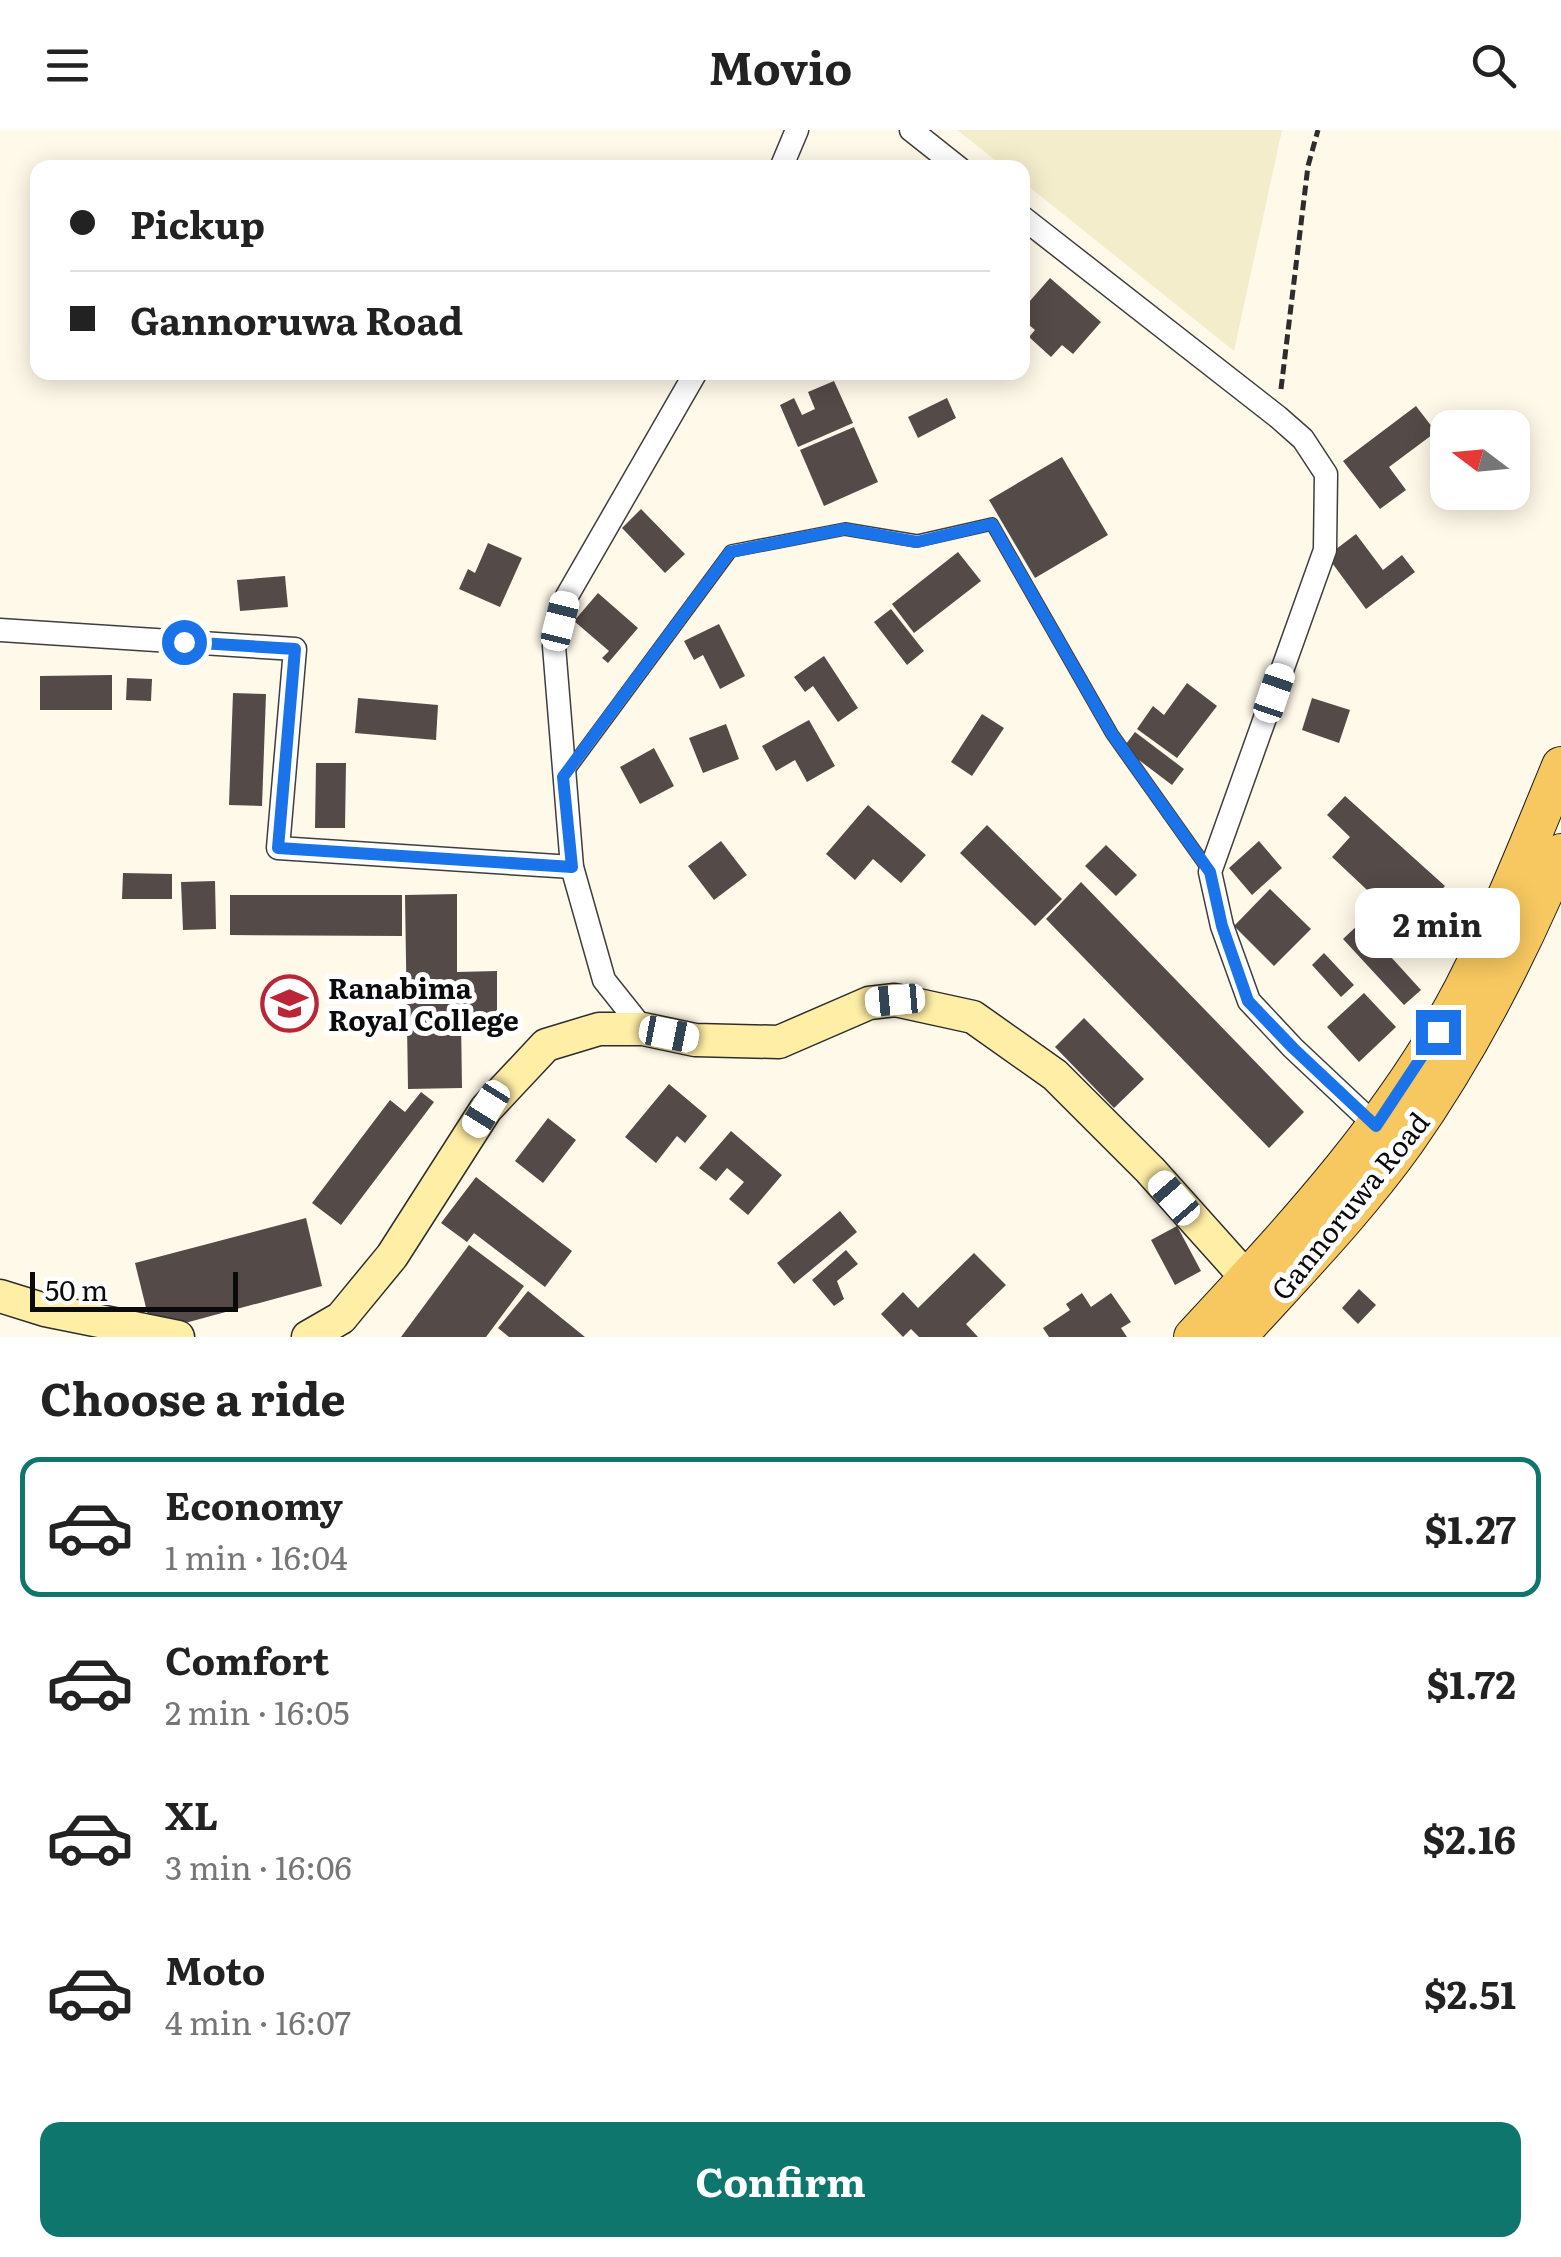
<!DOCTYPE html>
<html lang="en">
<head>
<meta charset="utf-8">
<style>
	body { margin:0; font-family:Literata,serif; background:#f6f6f6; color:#222; height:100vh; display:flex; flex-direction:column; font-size:38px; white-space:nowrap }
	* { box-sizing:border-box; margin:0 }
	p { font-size:32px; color:#767676 }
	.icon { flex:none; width:55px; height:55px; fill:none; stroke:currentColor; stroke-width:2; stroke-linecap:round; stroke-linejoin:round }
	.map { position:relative; height:1207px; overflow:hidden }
	.drawer { display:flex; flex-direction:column; background:#fff; flex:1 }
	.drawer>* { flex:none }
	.top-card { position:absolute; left:30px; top:30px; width:1000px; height:220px; border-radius:20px; box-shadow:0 5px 25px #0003; display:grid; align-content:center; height:220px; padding:0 40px; background:#fff }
	.needle { width:65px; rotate:286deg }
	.buttons { position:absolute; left:1430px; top:280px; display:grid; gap:20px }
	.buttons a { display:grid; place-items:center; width:100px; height:100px; border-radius:20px; background:#fff; box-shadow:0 5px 25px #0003; font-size:50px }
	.scale { position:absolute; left:30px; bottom:25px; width:208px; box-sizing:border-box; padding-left:10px; border:5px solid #0b0b0b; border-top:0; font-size:28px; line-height:35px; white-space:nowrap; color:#0b0b0b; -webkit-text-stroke:8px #fff; paint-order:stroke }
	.end { position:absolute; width:45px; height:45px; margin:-22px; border:12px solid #1a73e8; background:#fff; box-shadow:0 0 0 5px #fff }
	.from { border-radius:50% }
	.bubble { position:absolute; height:70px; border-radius:20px; background:#fff; box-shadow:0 5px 25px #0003; font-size:32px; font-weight:700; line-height:70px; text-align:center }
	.car { position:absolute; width:30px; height:60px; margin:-30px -15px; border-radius:12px; box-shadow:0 0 8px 2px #0007; background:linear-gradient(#fff 24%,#345 0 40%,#fff 0 76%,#345 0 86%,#fff 0) }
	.top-card b { display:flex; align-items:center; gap:35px; height:95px; font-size:38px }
	.top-card b+b { border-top:2px solid #e0e0e0 }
	.top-card i { width:25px; height:25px; background:#222 }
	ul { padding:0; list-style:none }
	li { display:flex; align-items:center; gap:30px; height:140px; margin:0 20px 15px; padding:0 20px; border:5px solid transparent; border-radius:20px }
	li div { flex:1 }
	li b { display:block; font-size:38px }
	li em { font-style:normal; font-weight:700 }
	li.selected { border-color:#0f766e }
	li>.icon { width:90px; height:90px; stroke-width:1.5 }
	h2 { padding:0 40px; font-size:45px; line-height:120px }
	.button { display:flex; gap:20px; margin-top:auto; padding:20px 40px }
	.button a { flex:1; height:115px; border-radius:20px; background:#0f766e; color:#fff; font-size:40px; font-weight:700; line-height:115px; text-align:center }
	header { display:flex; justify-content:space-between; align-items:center; height:130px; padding:0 40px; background:#fff; font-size:45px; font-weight:700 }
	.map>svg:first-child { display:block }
	.farmland { fill:#f4edcb }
	.building { fill:#544b48 }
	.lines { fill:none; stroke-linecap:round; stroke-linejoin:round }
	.lane-casing { stroke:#3e3e3e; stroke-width:14 }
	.street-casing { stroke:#3e3e3e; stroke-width:25 }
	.secondary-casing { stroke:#2d2d2d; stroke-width:35 }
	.primary-casing { stroke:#1c1c1c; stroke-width:40 }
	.path { stroke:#2d2d2d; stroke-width:5; stroke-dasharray:10 5; stroke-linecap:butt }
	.lane { stroke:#fff; stroke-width:11 }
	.street { stroke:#fff; stroke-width:22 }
	.secondary { stroke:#ffeea5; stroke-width:32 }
	.primary { stroke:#f8c860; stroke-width:38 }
	.route { stroke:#1a73e8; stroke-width:12 }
	.labels { text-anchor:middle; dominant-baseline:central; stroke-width:10; stroke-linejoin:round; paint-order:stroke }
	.poi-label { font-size:28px; font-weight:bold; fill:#0b0b0b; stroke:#fff; text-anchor:start }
	.street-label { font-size:28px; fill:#0b0b0b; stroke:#fff }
</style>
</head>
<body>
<header><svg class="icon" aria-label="menu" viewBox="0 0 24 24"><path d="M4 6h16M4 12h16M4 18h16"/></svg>Movio<svg class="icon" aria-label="search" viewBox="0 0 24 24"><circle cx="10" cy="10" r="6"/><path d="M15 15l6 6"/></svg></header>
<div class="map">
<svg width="1561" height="1207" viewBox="0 0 1561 1207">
	<rect width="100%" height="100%" fill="#fff9e9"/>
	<!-- farmland -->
	<polygon class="farmland" points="957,0 1282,0 1234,221 1023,52 1022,38 1004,37"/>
	<!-- building -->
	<g class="building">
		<polygon points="1050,148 1101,192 1073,224 1062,215 1051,227 1029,207 1035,200 1022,189 1022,180"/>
		<polygon points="834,251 853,293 798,317 780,275 794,268 802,285 815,279 808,262"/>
		<polygon points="947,268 956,288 918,308 908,287"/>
		<polygon points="1416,276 1436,302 1389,337 1406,360 1380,379 1343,331"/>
		<polygon points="854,297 878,352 824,376 800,320"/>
		<polygon points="1062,327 1108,405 1035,448 989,370"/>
		<polygon points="641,379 685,424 665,443 622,398"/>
		<polygon points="1356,404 1383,440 1402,425 1415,442 1366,479 1327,426"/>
		<polygon points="488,413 522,428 500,477 459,459 468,439 475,443"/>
		<polygon points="958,422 981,451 914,503 892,474"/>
		<polygon points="285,446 288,477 240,481 237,450"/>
		<polygon points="598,463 638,498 608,533 602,528 609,521 574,491"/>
		<polygon points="891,479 924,521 907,535 874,492"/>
		<polygon points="719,494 745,546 720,559 703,525 694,530 684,511"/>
		<polygon points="824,526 858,578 838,592 813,556 805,562 794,547"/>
		<polygon points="112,545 112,580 40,580 40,546"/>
		<polygon points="127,548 152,549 151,571 126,570"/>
		<polygon points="1187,553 1217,576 1177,628 1137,599 1153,576 1164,585"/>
		<polygon points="233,563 266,564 262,676 229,675"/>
		<polygon points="358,568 438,575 436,610 355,603"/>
		<polygon points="1312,568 1350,580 1339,613 1302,600"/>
		<polygon points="982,584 1004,598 972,646 951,632"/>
		<polygon points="809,590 835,636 807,652 795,630 776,641 762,616"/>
		<polygon points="726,594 739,629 703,643 689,608"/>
		<polygon points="1135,602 1184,639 1172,655 1123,618"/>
		<polygon points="654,618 674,656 640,674 620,637"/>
		<polygon points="316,633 346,633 345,698 315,698"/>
		<polygon points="1345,666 1445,756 1396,811 1370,787 1382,774 1332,727 1350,707 1327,685"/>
		<polygon points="868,675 926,725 901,753 873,729 855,750 826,724"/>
		<polygon points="987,695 1062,769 1035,796 960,723"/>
		<polygon points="721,711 747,745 714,770 688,736"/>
		<polygon points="1259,711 1282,738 1252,765 1229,738"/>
		<polygon points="1106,715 1137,745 1116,766 1085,736"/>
		<polygon points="123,743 172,744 172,769 122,769"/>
		<polygon points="215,751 216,799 183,800 181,752"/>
		<polygon points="1081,752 1304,982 1269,1018 1046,789"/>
		<polygon points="1270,759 1311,799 1274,836 1234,796"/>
		<polygon points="457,764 457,842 497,841 497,890 461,890 462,958 408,959 405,765"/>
		<polygon points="230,765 402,765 402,806 230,805"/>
		<polygon points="1360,793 1421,860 1404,875 1343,809"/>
		<polygon points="1324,823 1354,855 1341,867 1312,835"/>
		<polygon points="1364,863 1396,897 1359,932 1327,897"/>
		<polygon points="1084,888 1144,949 1114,978 1055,917"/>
		<polygon points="669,954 707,986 685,1013 677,1006 656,1033 625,1007"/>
		<polygon points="421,962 434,972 341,1095 312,1073 390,970 405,982"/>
		<polygon points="548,988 576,1010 543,1053 515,1031"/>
		<polygon points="731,1001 782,1045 748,1085 729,1069 744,1052 727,1038 716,1051 699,1038"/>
		<polygon points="476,1047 572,1121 545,1157 474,1103 467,1112 441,1093"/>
		<polygon points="840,1081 857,1102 794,1154 777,1133"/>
		<polygon points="306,1088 322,1156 152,1202 135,1133"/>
		<polygon points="1177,1096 1201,1141 1175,1155 1151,1110"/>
		<polygon points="469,1115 524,1156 486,1207 401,1207"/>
		<polygon points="846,1120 858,1134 837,1151 844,1169 834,1176 812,1150"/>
		<polygon points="974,1123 1006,1155 966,1194 978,1207 919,1207 911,1199 903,1207 881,1184 903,1162 918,1178"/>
		<polygon points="1359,1159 1376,1175 1358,1194 1342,1178"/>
		<polygon points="528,1161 585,1207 509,1207 498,1198"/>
		<polygon points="1082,1163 1091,1177 1111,1163 1131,1192 1121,1198 1127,1207 1049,1207 1043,1198 1070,1180 1066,1174"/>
	</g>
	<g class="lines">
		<defs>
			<polyline id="lane" points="566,644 731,421 845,399 917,411 992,394 1112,604 1210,742"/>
			<g id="street">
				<polyline points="911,0 959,38"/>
				<polyline points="781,38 797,0"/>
				<polyline points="1022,87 1278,287 1303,309 1326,344 1325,420 1210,742 1222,796 1249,871 1293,918 1376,996"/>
				<polyline points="0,500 295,519 278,718 572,737"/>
				<polyline points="643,899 604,850 572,737 554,516 567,466 696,242"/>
			</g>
			<g id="secondary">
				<polyline points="0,1166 45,1180 178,1207"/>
				<polyline points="308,1207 341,1188 392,1126 486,979 546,915 599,899 643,899 695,910 779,912 869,873 895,870 973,887 1055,945 1150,1040 1262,1165"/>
			</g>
			<g id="primary">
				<path d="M 1193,1207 C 1293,1099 1394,991 1463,859 C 1500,787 1530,711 1561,636"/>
				<path d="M 1237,1207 C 1295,1143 1356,1081 1406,1011 C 1469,921 1519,824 1561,723"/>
			</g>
		</defs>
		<!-- lane casing -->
		<use href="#lane" class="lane-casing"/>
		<!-- street casing -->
		<use href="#street" class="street-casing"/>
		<!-- secondary casing -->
		<use href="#secondary" class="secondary-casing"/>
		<!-- primary casing -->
		<use href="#primary" class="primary-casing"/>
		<!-- path -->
		<polyline class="path" points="1281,259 1308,36 1318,0"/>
		<!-- lane -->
		<use href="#lane" class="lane"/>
		<!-- street -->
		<use href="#street" class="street"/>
		<!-- secondary -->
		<use href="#secondary" class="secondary"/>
		<!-- primary -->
		<use href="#primary" class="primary"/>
	</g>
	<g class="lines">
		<!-- route -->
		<polyline class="route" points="184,512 295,519 278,718 572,737 563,647 730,422 845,399 917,412 992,394 1112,604 1210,742 1222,796 1248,871 1293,918 1376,996 1438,902"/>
	</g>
	<!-- icons -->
	<defs>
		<symbol id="school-ring" viewBox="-11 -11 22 22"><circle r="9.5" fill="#fff" stroke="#ba2537" stroke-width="1.5"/><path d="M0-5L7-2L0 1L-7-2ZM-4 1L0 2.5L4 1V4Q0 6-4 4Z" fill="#ba2537"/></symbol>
	</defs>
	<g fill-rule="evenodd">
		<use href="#school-ring" x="258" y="842" width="63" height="63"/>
	</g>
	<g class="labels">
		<!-- poi labels -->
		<g class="poi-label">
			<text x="328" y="857">Ranabima<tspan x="328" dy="32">Royal College</tspan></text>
		</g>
		<!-- street labels -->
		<g class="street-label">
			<text transform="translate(1349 1075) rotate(-51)">Gannoruwa Road</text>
		</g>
	</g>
</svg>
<div class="buttons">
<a><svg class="needle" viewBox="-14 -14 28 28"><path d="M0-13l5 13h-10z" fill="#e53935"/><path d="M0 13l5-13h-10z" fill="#767676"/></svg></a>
</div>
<div class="scale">50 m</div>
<i class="end from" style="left:184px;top:512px"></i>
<i class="end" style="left:1438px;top:902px"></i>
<div class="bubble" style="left:1355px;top:758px;width:165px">2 min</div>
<i class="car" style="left:560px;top:491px;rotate:14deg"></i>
<i class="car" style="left:1274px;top:563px;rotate:19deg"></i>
<i class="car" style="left:895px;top:870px;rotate:265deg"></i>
<i class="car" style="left:669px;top:904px;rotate:101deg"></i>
<i class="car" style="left:486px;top:979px;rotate:212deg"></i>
<i class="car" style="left:1174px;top:1068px;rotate:319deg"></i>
<div class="top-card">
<b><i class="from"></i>Pickup</b>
<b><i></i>Gannoruwa Road</b>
</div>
</div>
<section class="drawer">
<h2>Choose a ride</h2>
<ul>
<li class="selected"><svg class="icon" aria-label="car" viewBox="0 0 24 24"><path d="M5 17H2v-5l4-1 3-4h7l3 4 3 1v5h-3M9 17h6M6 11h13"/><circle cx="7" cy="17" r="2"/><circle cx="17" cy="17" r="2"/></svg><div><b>Economy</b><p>1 min · 16:04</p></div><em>$1.27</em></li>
<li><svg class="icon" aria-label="car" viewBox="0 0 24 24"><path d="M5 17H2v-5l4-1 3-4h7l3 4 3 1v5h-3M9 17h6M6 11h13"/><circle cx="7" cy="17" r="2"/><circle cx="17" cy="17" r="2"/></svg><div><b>Comfort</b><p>2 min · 16:05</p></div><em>$1.72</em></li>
<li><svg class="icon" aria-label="car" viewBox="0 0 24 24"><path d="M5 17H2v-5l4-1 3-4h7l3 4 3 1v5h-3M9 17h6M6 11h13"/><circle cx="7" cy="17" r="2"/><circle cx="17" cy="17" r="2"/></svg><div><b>XL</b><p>3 min · 16:06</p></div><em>$2.16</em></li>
<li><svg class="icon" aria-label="car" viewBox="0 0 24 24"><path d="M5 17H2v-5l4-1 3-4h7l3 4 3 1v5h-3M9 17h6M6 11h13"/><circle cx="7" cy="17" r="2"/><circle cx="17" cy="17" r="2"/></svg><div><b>Moto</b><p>4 min · 16:07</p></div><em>$2.51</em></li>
</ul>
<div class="button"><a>Confirm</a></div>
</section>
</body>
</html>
